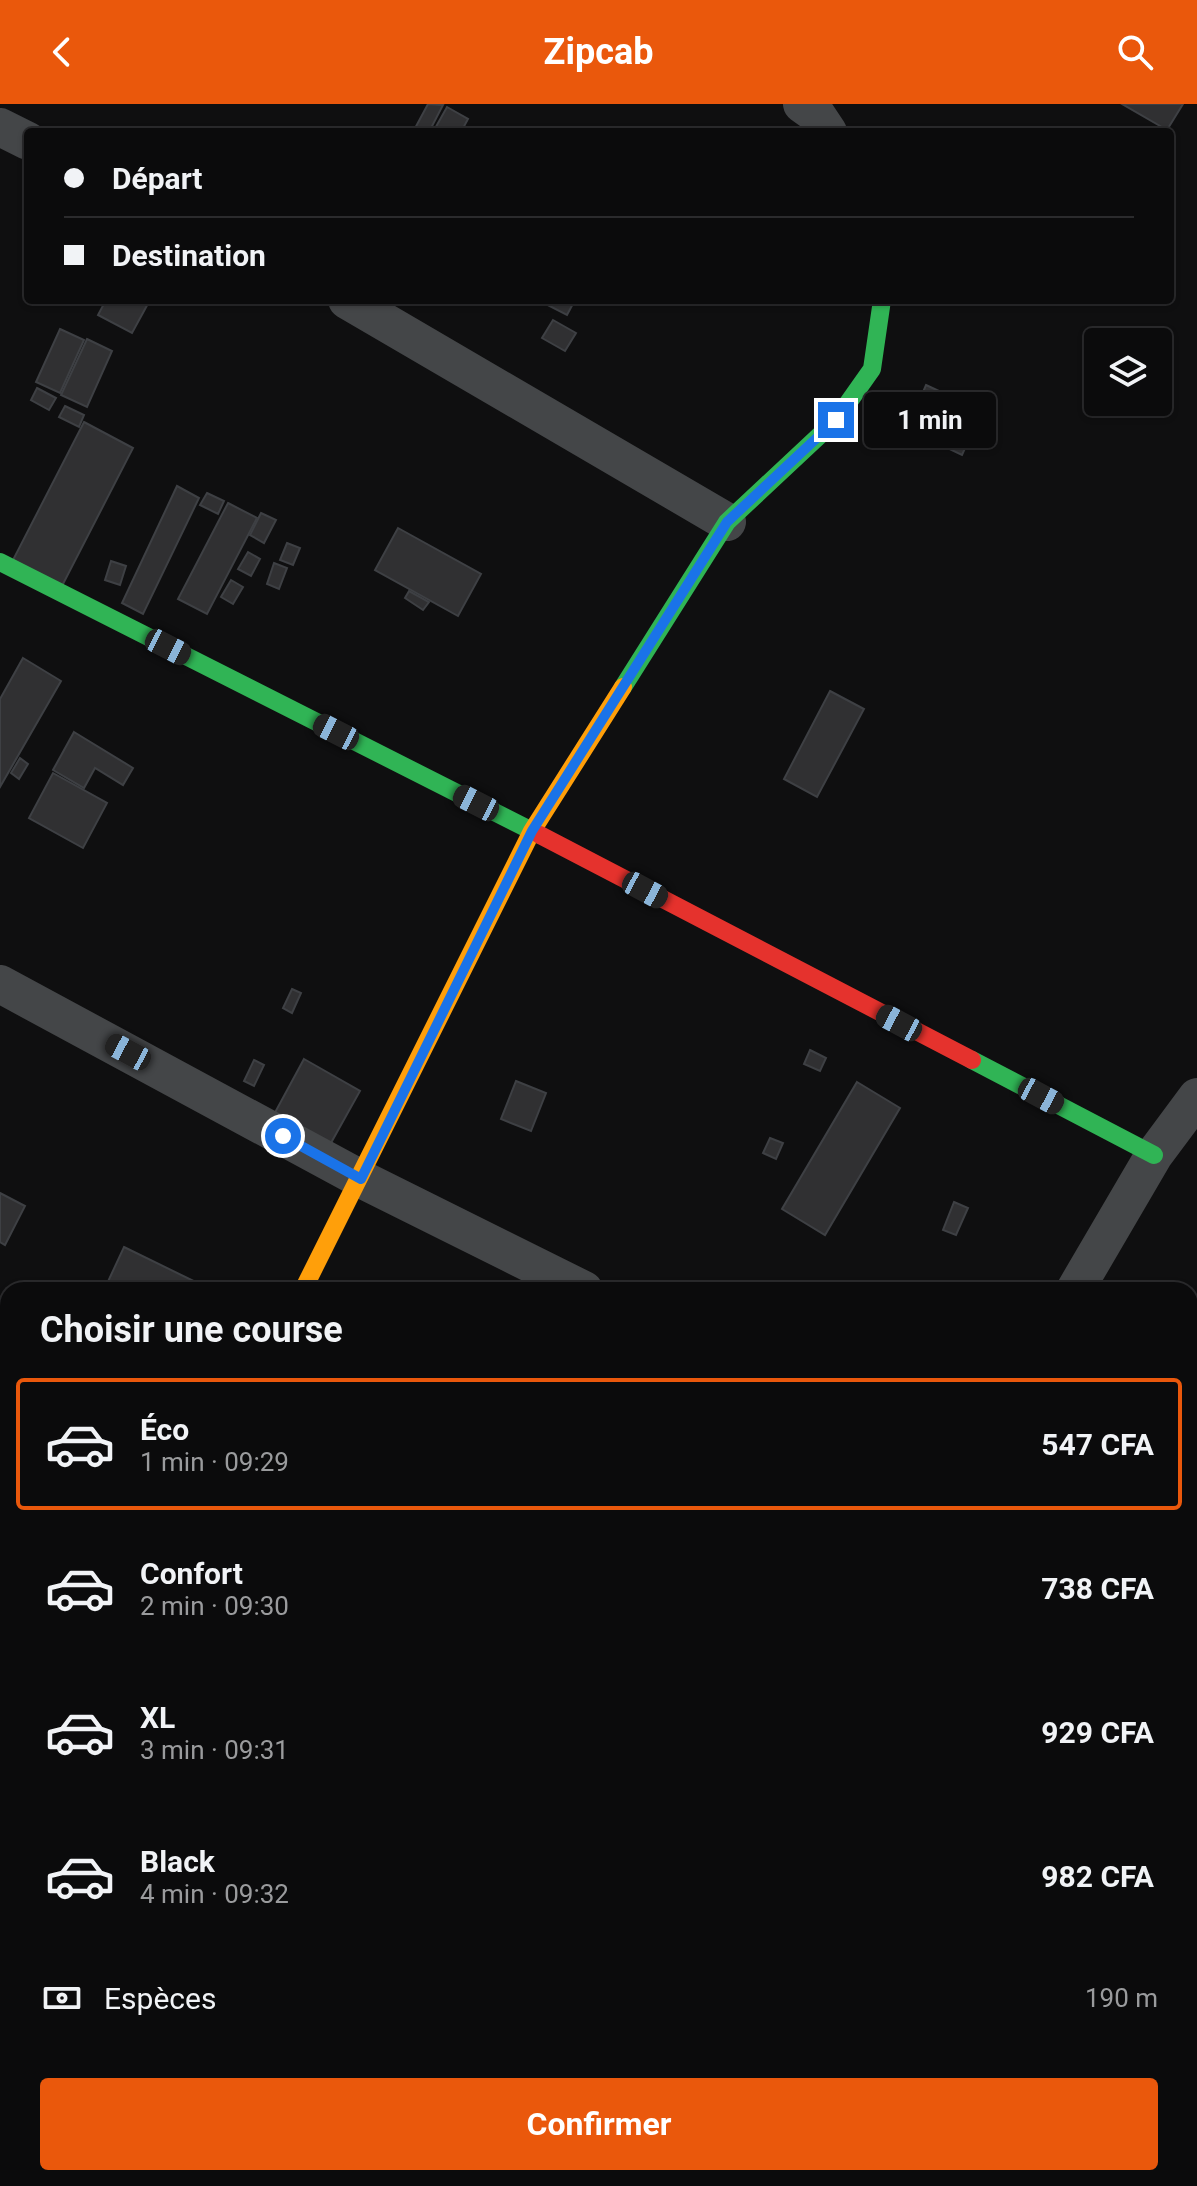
<!DOCTYPE html>
<html lang="fr">
<head>
<meta charset="utf-8">
<style>
	body { margin:0; font-family:Roboto,sans-serif; background:#19191a; color:#f1f3f6; height:100vh; display:flex; flex-direction:column; font-size:30px; white-space:nowrap }
	* { box-sizing:border-box; margin:0 }
	p { font-size:26px; color:#9a9b9d }
	.icon { flex:none; width:44px; height:44px; fill:none; stroke:currentColor; stroke-width:2; stroke-linecap:round; stroke-linejoin:round }
	.map { position:relative; flex:1; overflow:hidden }
	.sheet { position:absolute; left:0px; top:1178px; width:1198px; height:904px; display:flex; flex-direction:column; background:#0b0b0c; border-radius:24px 24px 0 0; box-shadow:0 2px 6px #0004,0 0 0 2px #2b2b2d }
	.sheet>* { flex:none }
	.banner { position:absolute; left:24px; top:24px; width:1150px; height:176px; border-radius:8px; box-shadow:0 2px 6px #0004,0 0 0 2px #2b2b2d; display:grid; align-content:center; height:176px; padding:0 40px; background:#0b0b0c }
	.fabs { position:absolute; left:1084px; top:224px; display:grid; gap:16px }
	.fabs a { display:grid; place-items:center; width:88px; height:88px; border-radius:8px; background:#0b0b0c; box-shadow:0 2px 6px #0004,0 0 0 2px #2b2b2d; font-size:40px }
	.end { position:absolute; width:36px; height:36px; margin:-18px; border:10px solid #1a73e8; background:#fff; box-shadow:0 0 0 4px #fff }
	.from { border-radius:50% }
	.bubble { position:absolute; height:56px; border-radius:8px; background:#0b0b0c; box-shadow:0 2px 6px #0004,0 0 0 2px #2b2b2d; font-size:26px; font-weight:700; line-height:56px; text-align:center }
	.car { position:absolute; width:24px; height:48px; margin:-24px -12px; border-radius:10px; box-shadow:0 0 6px 2px #0007; background:linear-gradient(#222 24%,#8ab4d8 0 40%,#222 0 76%,#8ab4d8 0 86%,#222 0) }
	.banner b { display:flex; align-items:center; gap:28px; height:76px; font-size:30px }
	.banner b+b { border-top:2px solid #2b2b2d }
	.banner i { width:20px; height:20px; background:#f1f3f6 }
	ul { padding:0; list-style:none }
	li { display:flex; align-items:center; gap:24px; height:132px; margin:0 16px 12px; padding:0 24px; border:4px solid transparent; border-radius:8px }
	li div { flex:1 }
	li b { display:block; font-size:30px }
	li em { font-style:normal; font-weight:700 }
	li.selected { border-color:#ea580c }
	li>.icon { width:72px; height:72px; stroke-width:1.5 }
	h2 { padding:0 40px; font-size:36px; line-height:96px }
	.pay { display:flex; align-items:center; gap:20px; height:88px; padding:0 40px; font-size:30px }
	.pay p { margin-inline-start:auto }
	.primary-button { display:flex; gap:16px; margin-top:auto; padding:16px 40px }
	.primary-button a { flex:1; height:92px; border-radius:8px; background:#ea580c; color:#fff; font-size:32px; font-weight:700; line-height:92px; text-align:center }
	header { display:flex; justify-content:space-between; align-items:center; height:104px; padding:0 40px; background:#ea580c; color:#fff; font-size:36px; font-weight:700 }
	.map>svg:first-child { display:block }
	.building { fill:#303032; stroke:#3e4044; stroke-width:2 }
	.lines { fill:none; stroke-linecap:round; stroke-linejoin:round }
	.street { stroke:#444648; stroke-width:38 }
	.fast { stroke:#30b455; stroke-width:18 }
	.slow { stroke:#ff9f0a; stroke-width:18 }
	.jam { stroke:#e5322d; stroke-width:18 }
	.route { stroke:#1a73e8; stroke-width:10 }
</style>
</head>
<body>
<header><svg class="icon" aria-label="back" viewBox="0 0 24 24"><path d="M15 5l-7 7 7 7"/></svg>Zipcab<svg class="icon" aria-label="search" viewBox="0 0 24 24"><circle cx="10" cy="10" r="6"/><path d="M15 15l6 6"/></svg></header>
<div class="map">
<svg width="1197" height="2082" viewBox="0 0 1197 2082">
	<rect width="100%" height="100%" fill="#0f0f10"/>
	<!-- building -->
	<g class="building">
		<polygon points="428,0 443,1 429,28 413,28"/>
		<polygon points="1122,0 1183,0 1167,26"/>
		<polygon points="447,3 468,15 461,28 433,28"/>
		<polygon points="106,196 150,196 132,229 98,211"/>
		<polygon points="538,196 575,196 567,211"/>
		<polygon points="553,216 576,229 565,247 542,234"/>
		<polygon points="60,225 84,236 60,289 36,278"/>
		<polygon points="87,235 112,247 87,303 61,291"/>
		<polygon points="926,281 982,307 962,351 907,325"/>
		<polygon points="37,284 56,294 49,306 31,296"/>
		<polygon points="65,302 84,311 79,323 59,313"/>
		<polygon points="84,318 133,344 62,482 13,456"/>
		<polygon points="177,382 199,394 143,510 122,499"/>
		<polygon points="207,389 224,397 218,410 200,401"/>
		<polygon points="228,399 257,414 207,510 178,495"/>
		<polygon points="261,409 276,416 264,439 250,431"/>
		<polygon points="398,424 481,470 458,512 375,466"/>
		<polygon points="287,439 300,444 293,461 280,456"/>
		<polygon points="248,448 260,455 251,472 238,465"/>
		<polygon points="111,457 126,462 120,481 105,476"/>
		<polygon points="274,459 287,464 279,485 267,480"/>
		<polygon points="231,476 243,483 233,500 221,493"/>
		<polygon points="409,487 429,498 423,506 405,494"/>
		<polygon points="23,554 61,577 0,683 0,595"/>
		<polygon points="830,587 864,605 817,693 784,675"/>
		<polygon points="74,628 133,664 123,681 95,664 84,684 53,666"/>
		<polygon points="20,654 28,660 19,675 11,669"/>
		<polygon points="53,669 107,699 83,744 29,714"/>
		<polygon points="292,885 301,889 292,909 283,904"/>
		<polygon points="810,946 826,954 820,967 804,960"/>
		<polygon points="304,955 360,987 327,1046 272,1014"/>
		<polygon points="254,956 264,961 254,982 244,977"/>
		<polygon points="516,977 546,989 531,1027 501,1015"/>
		<polygon points="857,978 900,1004 825,1131 782,1105"/>
		<polygon points="770,1034 783,1039 776,1055 763,1049"/>
		<polygon points="0,1089 25,1102 5,1141 0,1138"/>
		<polygon points="954,1098 968,1104 956,1131 943,1126"/>
		<polygon points="124,1143 212,1186 105,1184"/>
		<polygon points="0,1198 8,1203 8,1285 0,1281"/>
		<polygon points="1190,1334 1197,1338 1197,1403 1190,1399"/>
	</g>
	<g class="lines">
		<!-- street -->
		<g class="street">
			<polyline points="802,0 816,10 828,28"/>
			<polyline points="0,23 28,37"/>
			<polyline points="347,196 727,418"/>
			<polyline points="0,880 361,1075 584,1186"/>
			<polyline points="1075,1186 1154,1051 1197,993"/>
			<polyline points="0,1316 8,1320"/>
			<polyline points="1190,1500 1197,1503"/>
			<polyline points="0,1737 8,1732"/>
		</g>
		<!-- fast -->
		<g class="fast">
			<polyline points="0,458 540,731"/>
			<polyline points="623,583 727,418 836,316 872,265 882,196"/>
			<polyline points="972,956 1154,1051"/>
		</g>
		<!-- slow -->
		<polyline class="slow" points="303,1186 532,727 623,583"/>
		<!-- jam -->
		<polyline class="jam" points="540,731 972,956"/>
	</g>
	<g class="lines">
		<!-- route -->
		<polyline class="route" points="283,1032 361,1075 532,727 727,418 836,316"/>
	</g>
</svg>
<div class="fabs">
<a><svg class="icon" aria-label="layers" viewBox="0 0 24 24"><path d="M12 4l9 5-9 5-9-5zM3 14l9 5 9-5"/></svg></a>
</div>
<i class="end from" style="left:283px;top:1032px"></i>
<i class="end" style="left:836px;top:316px"></i>
<div class="bubble" style="left:864px;top:288px;width:132px">1 min</div>
<i class="car" style="left:168px;top:543px;rotate:117deg"></i>
<i class="car" style="left:336px;top:628px;rotate:297deg"></i>
<i class="car" style="left:476px;top:699px;rotate:297deg"></i>
<i class="car" style="left:645px;top:786px;rotate:118deg"></i>
<i class="car" style="left:899px;top:919px;rotate:298deg"></i>
<i class="car" style="left:128px;top:948px;rotate:298deg"></i>
<i class="car" style="left:1041px;top:992px;rotate:118deg"></i>
<div class="banner">
<b><i class="from"></i>Départ</b>
<b><i></i>Destination</b>
</div>
<section class="sheet">
<h2>Choisir une course</h2>
<ul>
<li class="selected"><svg class="icon" aria-label="car" viewBox="0 0 24 24"><path d="M5 17H2v-5l4-1 3-4h7l3 4 3 1v5h-3M9 17h6M6 11h13"/><circle cx="7" cy="17" r="2"/><circle cx="17" cy="17" r="2"/></svg><div><b>Éco</b><p>1 min · 09:29</p></div><em>547 CFA</em></li>
<li><svg class="icon" aria-label="car" viewBox="0 0 24 24"><path d="M5 17H2v-5l4-1 3-4h7l3 4 3 1v5h-3M9 17h6M6 11h13"/><circle cx="7" cy="17" r="2"/><circle cx="17" cy="17" r="2"/></svg><div><b>Confort</b><p>2 min · 09:30</p></div><em>738 CFA</em></li>
<li><svg class="icon" aria-label="car" viewBox="0 0 24 24"><path d="M5 17H2v-5l4-1 3-4h7l3 4 3 1v5h-3M9 17h6M6 11h13"/><circle cx="7" cy="17" r="2"/><circle cx="17" cy="17" r="2"/></svg><div><b>XL</b><p>3 min · 09:31</p></div><em>929 CFA</em></li>
<li><svg class="icon" aria-label="car" viewBox="0 0 24 24"><path d="M5 17H2v-5l4-1 3-4h7l3 4 3 1v5h-3M9 17h6M6 11h13"/><circle cx="7" cy="17" r="2"/><circle cx="17" cy="17" r="2"/></svg><div><b>Black</b><p>4 min · 09:32</p></div><em>982 CFA</em></li>
</ul>
<div class="pay"><svg class="icon" aria-label="cash" viewBox="0 0 24 24"><path d="M3 7h18v10H3z"/><circle cx="12" cy="12" r="2"/></svg>Espèces<p>190 m</p></div>
<div class="primary-button"><a>Confirmer</a></div>
</section>
</div>
</body>
</html>
